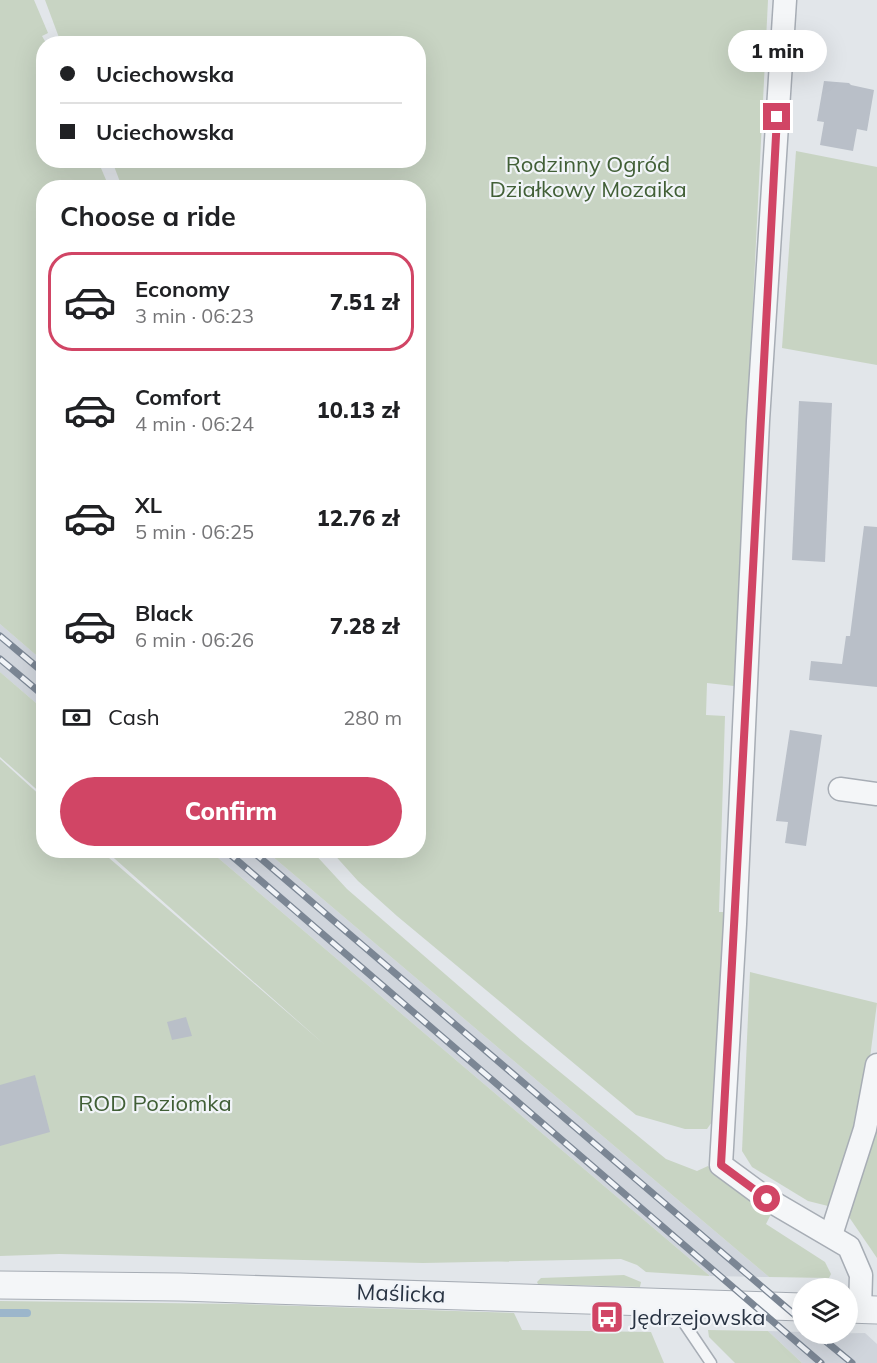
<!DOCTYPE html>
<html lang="en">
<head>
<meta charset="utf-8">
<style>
	body { margin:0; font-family:Mulish,sans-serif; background:#f2f2f2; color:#202124; height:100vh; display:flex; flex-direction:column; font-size:22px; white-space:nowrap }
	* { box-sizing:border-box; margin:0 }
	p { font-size:20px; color:#757577 }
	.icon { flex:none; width:33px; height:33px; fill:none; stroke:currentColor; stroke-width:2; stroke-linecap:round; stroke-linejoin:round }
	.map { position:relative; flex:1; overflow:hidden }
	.drawer { position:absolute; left:36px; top:180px; width:390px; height:678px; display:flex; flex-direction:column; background:#fff; border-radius:24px; box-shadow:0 6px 24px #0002 }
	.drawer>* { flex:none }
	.guide { position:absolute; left:36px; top:36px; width:390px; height:132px; border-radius:24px; box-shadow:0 6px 24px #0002; display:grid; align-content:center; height:132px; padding:0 24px; background:#fff }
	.controls { position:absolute; left:792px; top:1278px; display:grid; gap:12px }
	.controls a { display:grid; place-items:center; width:66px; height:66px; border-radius:50%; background:#fff; box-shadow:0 6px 24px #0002; font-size:30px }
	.end { position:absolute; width:27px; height:27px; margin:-14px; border:8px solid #d14565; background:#fff; box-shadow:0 0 0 3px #fff }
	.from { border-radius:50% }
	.bubble { position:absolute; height:42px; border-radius:21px; background:#fff; box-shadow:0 6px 24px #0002; font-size:20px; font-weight:800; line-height:42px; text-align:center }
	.guide b { display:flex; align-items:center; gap:21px; height:57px; font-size:22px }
	.guide b+b { border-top:2px solid #e0e0e0 }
	.guide i { width:15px; height:15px; background:#202124 }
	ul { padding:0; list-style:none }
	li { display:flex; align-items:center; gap:18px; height:99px; margin:0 12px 9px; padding:0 12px; border:3px solid transparent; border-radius:24px }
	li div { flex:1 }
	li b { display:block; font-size:22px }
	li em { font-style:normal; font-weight:800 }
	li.active { border-color:#d14565 }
	li>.icon { width:54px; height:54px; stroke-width:1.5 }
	h2 { padding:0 24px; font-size:27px; line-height:72px }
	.pay { display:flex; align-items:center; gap:15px; height:66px; padding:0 24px; font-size:22px }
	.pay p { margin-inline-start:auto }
	.primary-button { display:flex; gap:12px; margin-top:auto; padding:12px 24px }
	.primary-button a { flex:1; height:69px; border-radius:36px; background:#d14565; color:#fff; font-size:24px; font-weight:800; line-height:69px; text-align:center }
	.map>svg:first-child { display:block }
	.built { fill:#d0d5dc }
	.green { fill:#c8d4c3 }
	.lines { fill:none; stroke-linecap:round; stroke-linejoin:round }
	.stream { stroke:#9cb6cb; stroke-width:8 }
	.building { fill:#b9bfc8 }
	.service-casing { stroke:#a7adb5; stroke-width:13 }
	.minor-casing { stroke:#a7adb5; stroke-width:25 }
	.tertiary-casing { stroke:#a7adb5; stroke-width:29 }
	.service { stroke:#f4f6f8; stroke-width:10 }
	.minor { stroke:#f4f6f8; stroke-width:22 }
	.tertiary { stroke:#f4f6f8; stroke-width:27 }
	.rail-casing { stroke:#7b8694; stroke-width:7 }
	.rail { stroke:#f1f4f8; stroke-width:4.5; stroke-dasharray:14; stroke-linecap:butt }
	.route { stroke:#d14565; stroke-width:8 }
	.labels { text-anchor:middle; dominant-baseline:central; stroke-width:4.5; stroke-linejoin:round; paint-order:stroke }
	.park-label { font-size:22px; fill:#415f36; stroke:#f1f4f8 }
	.street-label { font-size:22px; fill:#293443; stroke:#f1f4f8 }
	.poi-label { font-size:22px; fill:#293443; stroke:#f1f4f8; text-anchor:start }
</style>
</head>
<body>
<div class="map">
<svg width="877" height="1363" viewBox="0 0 877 1363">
	<rect width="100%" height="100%" fill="#e2e6ea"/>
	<!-- built -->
	<g class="built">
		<polygon points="0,624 43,661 43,709 0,672"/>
		<polygon points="210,851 266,851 769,1277 710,1276"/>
		<polygon points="768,1331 802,1332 802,1334 865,1333 877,1344 877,1363 802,1363"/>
	</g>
	<!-- green -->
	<g class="green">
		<polygon points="0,0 34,0 48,33 42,36 46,43 44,44 44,160 98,161 109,187 44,188 43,661 0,624"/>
		<polygon points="45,0 768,0 734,686 707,683 706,715 725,716 719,912 725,912 714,1119 707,1129 685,1129 636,1115 397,916 358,881 331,851 418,850 418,188 122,187 112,161 418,160 418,44 61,43"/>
		<polygon points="796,151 877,167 877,365 782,348"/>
		<polygon points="0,672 43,709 43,795 0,757"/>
		<polygon points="0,759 43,798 44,850 101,851 325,1045 106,851 210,851 710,1276 646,1272 637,1265 621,1259 423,1263 59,1254 0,1256"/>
		<polygon points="266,851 312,851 347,889 521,1040 666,1159 697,1171 708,1166 740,1194 771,1214 766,1224 825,1262 831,1274 829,1278 769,1277"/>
		<polygon points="750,972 877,1003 864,1105 828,1206 808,1201 752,1167 742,1151"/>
		<polygon points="877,1128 877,1258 849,1217"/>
		<polygon points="624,1275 641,1282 640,1287 538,1284 537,1282 541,1278"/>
		<polygon points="0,1301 240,1304 514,1313 522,1330 651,1332 664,1363 0,1363"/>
		<polygon points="708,1330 768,1331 802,1363 735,1363 709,1337"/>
	</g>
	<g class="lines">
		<!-- stream -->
		<polyline class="stream" points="0,1313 27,1313"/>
	</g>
	<!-- building -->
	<g class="building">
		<polygon points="824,81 849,83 851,85 874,90 867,131 857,129 853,151 820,145 824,122 817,121"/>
		<polygon points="799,401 832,403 825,562 792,560"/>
		<polygon points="864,526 877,527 877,687 809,680 811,661 842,664 846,636 850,636"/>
		<polygon points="790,730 822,735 806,846 785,843 788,822 776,821"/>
		<polygon points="186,1017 192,1036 172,1040 167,1022"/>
		<polygon points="35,1075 50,1132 0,1146 0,1085"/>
	</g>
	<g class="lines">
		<defs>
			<polyline id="service" points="668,1306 684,1323 711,1363"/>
			<g id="minor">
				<polyline points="785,0 758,421 735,924 721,1165 767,1199 849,1247 861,1275 860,1310"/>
				<polyline points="840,789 877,794"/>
				<polyline points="831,1235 865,1129 877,1065"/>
			</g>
			<g id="tertiary">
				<polyline points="0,1285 180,1287 802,1307"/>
				<polyline points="848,1309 877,1310"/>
			</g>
		</defs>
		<!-- service casing -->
		<use href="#service" class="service-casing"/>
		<!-- minor casing -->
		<use href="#minor" class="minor-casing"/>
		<!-- tertiary casing -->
		<use href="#tertiary" class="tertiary-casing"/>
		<!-- service -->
		<use href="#service" class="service"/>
		<!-- minor -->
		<use href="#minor" class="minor"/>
		<!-- tertiary -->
		<use href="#tertiary" class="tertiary"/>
		<defs>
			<g id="rail">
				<polyline points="0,636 44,673"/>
				<polyline points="0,659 44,696"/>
				<polyline points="225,850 821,1363"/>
				<polyline points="251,850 802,1321"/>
				<polyline points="817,1334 852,1363"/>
			</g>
		</defs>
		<!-- rail casing -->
		<use href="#rail" class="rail-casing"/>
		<!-- rail -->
		<use href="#rail" class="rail"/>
	</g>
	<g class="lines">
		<!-- route -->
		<path class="route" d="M 767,1199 L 721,1165 C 741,816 755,467 777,117"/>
	</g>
	<!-- icons -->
	<defs>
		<symbol id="bus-square" viewBox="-11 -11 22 22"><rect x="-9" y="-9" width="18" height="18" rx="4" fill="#d14565" stroke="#f1f4f8"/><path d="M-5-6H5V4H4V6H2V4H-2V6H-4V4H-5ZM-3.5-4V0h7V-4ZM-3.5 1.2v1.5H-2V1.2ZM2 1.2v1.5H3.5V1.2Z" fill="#fff"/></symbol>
	</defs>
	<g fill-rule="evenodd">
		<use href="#bus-square" x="588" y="1298" width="38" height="38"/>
	</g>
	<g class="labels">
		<!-- park labels -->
		<g class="park-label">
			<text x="588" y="164">Rodzinny Ogród<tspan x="588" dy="25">Działkowy Mozaika</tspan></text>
			<text x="155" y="1103">ROD Poziomka</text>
		</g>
		<!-- street labels -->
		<g class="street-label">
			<text transform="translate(401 1293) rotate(2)">Maślicka</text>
		</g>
		<!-- poi labels -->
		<g class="poi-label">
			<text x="630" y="1317">Jędrzejowska</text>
		</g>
	</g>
</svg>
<div class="controls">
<a><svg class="icon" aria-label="layers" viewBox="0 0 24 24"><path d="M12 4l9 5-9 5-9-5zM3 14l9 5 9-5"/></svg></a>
</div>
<i class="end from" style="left:767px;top:1199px"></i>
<i class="end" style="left:777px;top:117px"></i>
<div class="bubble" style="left:728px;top:30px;width:99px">1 min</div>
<div class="guide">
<b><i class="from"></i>Uciechowska</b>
<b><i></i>Uciechowska</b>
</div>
<section class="drawer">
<h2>Choose a ride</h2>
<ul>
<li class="active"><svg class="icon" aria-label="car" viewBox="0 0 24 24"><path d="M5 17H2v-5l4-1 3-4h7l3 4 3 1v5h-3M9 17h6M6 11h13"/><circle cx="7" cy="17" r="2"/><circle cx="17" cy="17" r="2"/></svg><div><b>Economy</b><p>3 min · 06:23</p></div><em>7.51 zł</em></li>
<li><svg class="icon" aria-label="car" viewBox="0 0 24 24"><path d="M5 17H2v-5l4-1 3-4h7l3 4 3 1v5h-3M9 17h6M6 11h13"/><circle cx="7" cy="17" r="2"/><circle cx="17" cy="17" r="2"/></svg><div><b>Comfort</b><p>4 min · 06:24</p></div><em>10.13 zł</em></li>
<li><svg class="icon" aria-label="car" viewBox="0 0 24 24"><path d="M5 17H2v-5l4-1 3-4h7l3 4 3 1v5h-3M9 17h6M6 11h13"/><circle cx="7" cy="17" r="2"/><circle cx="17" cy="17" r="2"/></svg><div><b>XL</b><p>5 min · 06:25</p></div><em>12.76 zł</em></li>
<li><svg class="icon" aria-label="car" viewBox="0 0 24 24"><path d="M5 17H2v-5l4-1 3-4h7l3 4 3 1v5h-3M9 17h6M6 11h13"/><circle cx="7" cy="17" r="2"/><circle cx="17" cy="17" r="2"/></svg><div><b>Black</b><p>6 min · 06:26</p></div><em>7.28 zł</em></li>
</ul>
<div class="pay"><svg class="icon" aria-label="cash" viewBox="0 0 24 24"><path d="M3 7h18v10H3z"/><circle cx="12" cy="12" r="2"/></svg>Cash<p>280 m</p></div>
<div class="primary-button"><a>Confirm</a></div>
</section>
</div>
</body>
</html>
